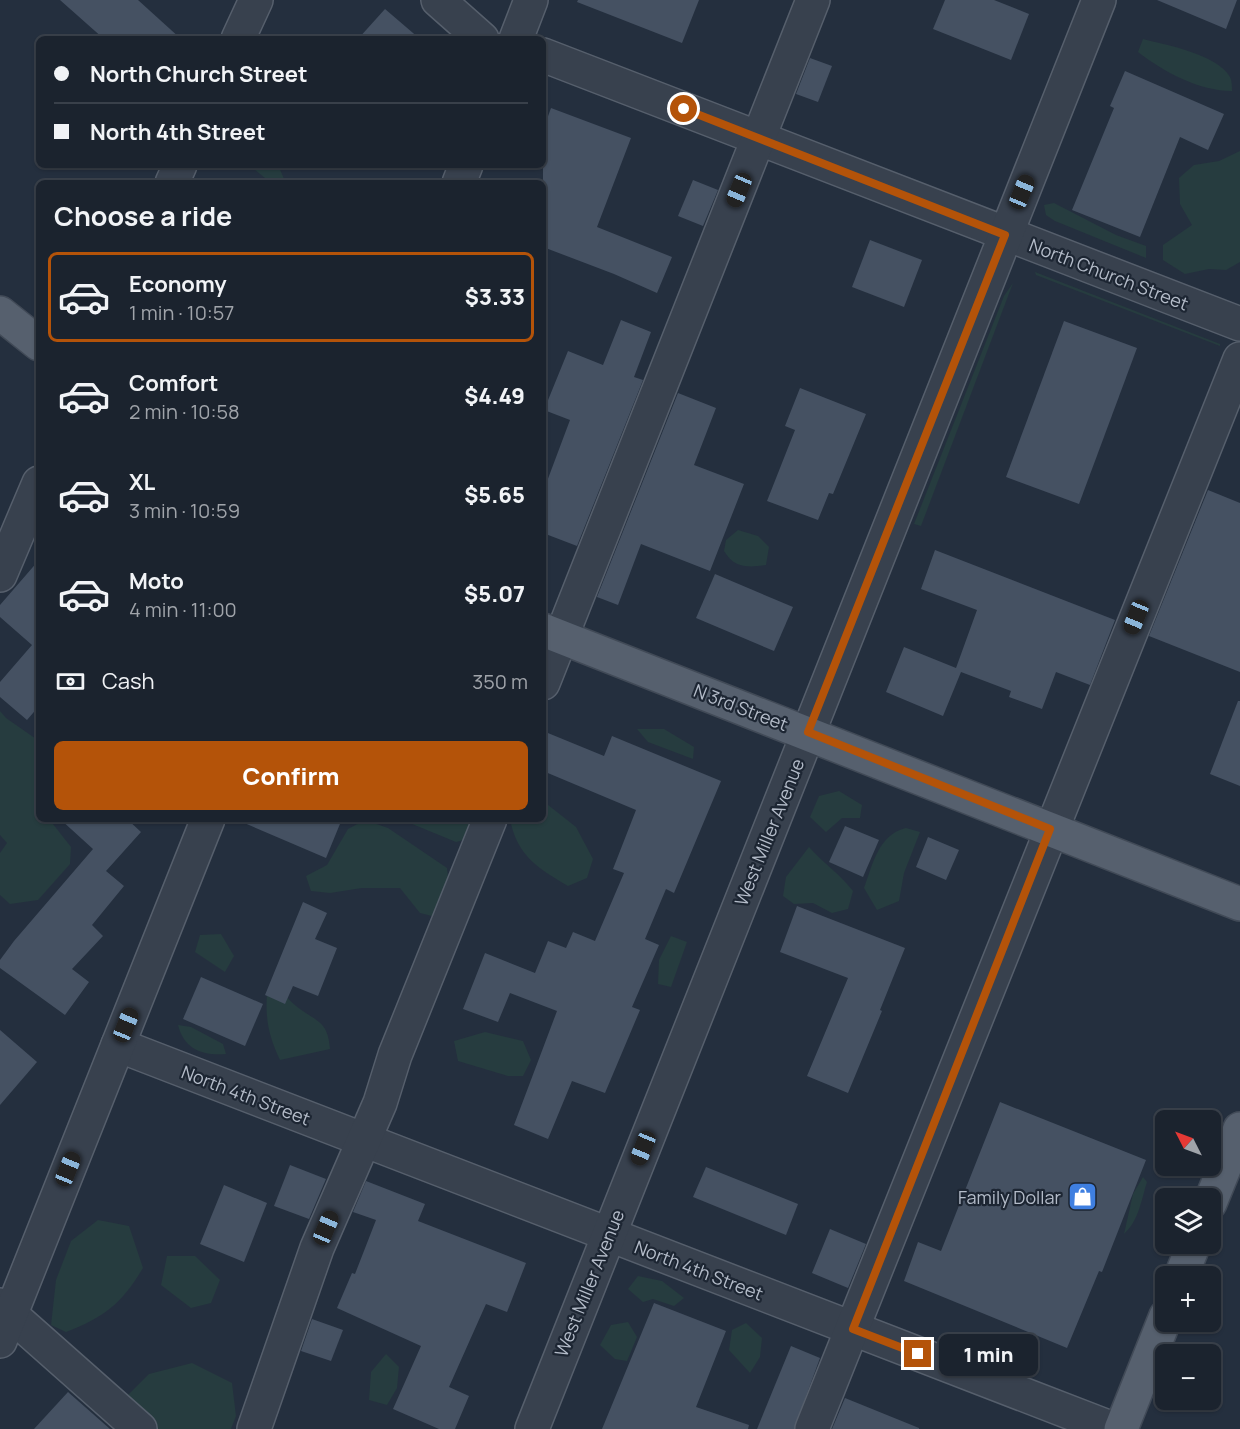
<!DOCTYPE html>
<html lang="en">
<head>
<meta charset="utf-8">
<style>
	body { margin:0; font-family:Manrope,sans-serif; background:#242b36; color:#f1f3f6; height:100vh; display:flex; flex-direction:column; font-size:22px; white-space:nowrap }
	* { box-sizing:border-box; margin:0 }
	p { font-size:20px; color:#a0a4aa }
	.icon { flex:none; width:33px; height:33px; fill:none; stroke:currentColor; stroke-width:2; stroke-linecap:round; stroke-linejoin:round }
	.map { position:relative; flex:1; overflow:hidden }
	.details { position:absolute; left:36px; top:180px; width:510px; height:642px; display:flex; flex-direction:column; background:#1b232e; border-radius:9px; box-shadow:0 2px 4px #0004,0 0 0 2px #39404a }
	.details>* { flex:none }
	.banner { position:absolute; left:36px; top:36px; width:510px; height:132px; border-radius:9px; box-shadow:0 2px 4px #0004,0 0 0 2px #39404a; display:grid; align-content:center; height:132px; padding:0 18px; background:#1b232e }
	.needle { width:39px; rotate:312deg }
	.tools { position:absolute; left:1155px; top:1110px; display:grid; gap:12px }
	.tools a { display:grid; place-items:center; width:66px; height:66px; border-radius:9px; background:#1b232e; box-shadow:0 2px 4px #0004,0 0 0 2px #39404a; font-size:30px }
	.end { position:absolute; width:27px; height:27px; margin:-14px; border:8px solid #b45309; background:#fff; box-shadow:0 0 0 3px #fff }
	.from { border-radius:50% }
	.bubble { position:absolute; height:42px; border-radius:9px; background:#1b232e; box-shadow:0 2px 4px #0004,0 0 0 2px #39404a; font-size:20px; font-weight:800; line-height:42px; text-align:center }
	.car { position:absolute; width:18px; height:36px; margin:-18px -9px; border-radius:8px; box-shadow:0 0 4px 2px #0007; background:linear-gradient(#222 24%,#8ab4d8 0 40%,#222 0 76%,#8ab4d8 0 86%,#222 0) }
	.banner b { display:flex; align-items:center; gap:21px; height:57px; font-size:22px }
	.banner b+b { border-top:2px solid #39404a }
	.banner i { width:15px; height:15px; background:#f1f3f6 }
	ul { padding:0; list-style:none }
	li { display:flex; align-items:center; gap:18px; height:90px; margin:0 12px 9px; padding:0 6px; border:3px solid transparent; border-radius:9px }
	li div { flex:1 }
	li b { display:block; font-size:22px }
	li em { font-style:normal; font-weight:800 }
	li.selected { border-color:#b45309 }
	li>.icon { width:54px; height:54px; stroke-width:1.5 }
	h2 { padding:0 18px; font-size:27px; line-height:72px }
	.pay { display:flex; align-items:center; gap:15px; height:66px; padding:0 18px; font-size:22px }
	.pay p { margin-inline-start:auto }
	.button { display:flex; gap:12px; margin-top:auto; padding:12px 18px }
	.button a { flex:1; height:69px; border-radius:9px; background:#b45309; color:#fff; font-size:24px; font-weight:800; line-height:69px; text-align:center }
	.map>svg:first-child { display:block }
	.green { fill:#263c3f }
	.building { fill:#455162 }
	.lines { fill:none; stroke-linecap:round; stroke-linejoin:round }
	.minor-casing { stroke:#565f6c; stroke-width:36 }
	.major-casing { stroke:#414a57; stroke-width:36 }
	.minor { stroke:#38414e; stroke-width:33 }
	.major { stroke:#56606e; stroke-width:33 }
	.route { stroke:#b45309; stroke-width:8 }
	.labels { text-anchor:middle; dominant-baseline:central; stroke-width:4.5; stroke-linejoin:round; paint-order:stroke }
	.street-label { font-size:18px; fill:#b4bcc9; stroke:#1d2633 }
	.poi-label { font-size:18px; fill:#b4bcc9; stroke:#1d2633; text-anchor:end }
</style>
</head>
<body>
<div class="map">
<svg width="1240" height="1429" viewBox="0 0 1240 1429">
	<rect width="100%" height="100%" fill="#242f3e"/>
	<!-- green -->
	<g class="green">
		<path d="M 1143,39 C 1166,45 1217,54 1230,77 C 1232,81 1232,87 1232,91 C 1199,91 1164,72 1138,52 Z"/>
		<polygon points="1240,151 1240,262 1226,270 1209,269 1185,274 1163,260 1163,245 1192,225 1180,204 1179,178 1194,165 1219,161"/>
		<polygon points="249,165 278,165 285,181 271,183"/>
		<polygon points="1054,203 1116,235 1146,246 1146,258 1055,221 1046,215 1044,205"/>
		<polygon points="1035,272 1220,344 1220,346 1036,275"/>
		<polygon points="1013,283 921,526 914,524 1004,296"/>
		<path d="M 738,530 L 758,536 L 769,547 L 766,565 C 748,568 734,568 724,551 L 726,540 Z"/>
		<polygon points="0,711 6,718 39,741 39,819 49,819 71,847 70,864 38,900 10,904 0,895 0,853 7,843 0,835"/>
		<polygon points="637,729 664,729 694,747 693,759 648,742"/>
		<polygon points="839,791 862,805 860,818 842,818 826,832 810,817 819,796"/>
		<path d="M 543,801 L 576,827 L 593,859 L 587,878 L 568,886 C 538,868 517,856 510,819 L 543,819 Z"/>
		<polygon points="400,819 476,819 464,840 456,842"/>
		<path d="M 365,820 L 388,828 L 447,868 C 450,888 445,901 432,916 L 420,913 L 400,888 L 362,888 L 330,893 L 311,891 L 306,876 L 327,865 L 348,829 Z"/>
		<path d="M 906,828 L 920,832 L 904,873 L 899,901 L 877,910 L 864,888 C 873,864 878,835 906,828 Z"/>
		<path d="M 809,847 C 823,863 840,874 853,891 L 848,909 L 832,913 L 813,903 L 794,904 L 783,896 L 786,877 Z"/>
		<polygon points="221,934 234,956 225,972 195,952 200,935"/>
		<polygon points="671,936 687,942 671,987 658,984 659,960"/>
		<path d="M 278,988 C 284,994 290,1001 296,1006 C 316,1022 328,1020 330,1049 L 280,1060 C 269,1037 265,1019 267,994 Z"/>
		<path d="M 178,1025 L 191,1027 L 223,1044 L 226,1054 C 202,1056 184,1049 178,1025 Z"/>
		<polygon points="485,1032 523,1041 531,1060 523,1076 508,1076 458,1061 454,1041"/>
		<path d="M 1143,1177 L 1147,1182 C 1141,1201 1139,1220 1124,1234 L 1133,1194 Z"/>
		<path d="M 98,1220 L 129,1226 L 143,1268 C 122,1303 105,1317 66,1332 L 51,1325 L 56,1280 L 71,1241 Z"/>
		<polygon points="167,1256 195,1256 220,1280 211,1303 191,1308 161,1285"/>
		<polygon points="638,1276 662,1281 684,1298 674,1306 653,1299 643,1302 628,1289"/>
		<polygon points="628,1322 637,1337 627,1361 615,1359 600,1345 611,1325"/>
		<polygon points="746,1323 762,1338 760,1357 750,1373 729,1350 732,1330"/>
		<polygon points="386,1354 399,1367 397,1388 387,1405 369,1400 371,1372"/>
		<polygon points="192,1363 232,1383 236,1416 231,1429 154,1429 128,1395 149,1374"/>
	</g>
	<!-- building -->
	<g class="building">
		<polygon points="60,0 138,0 181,39 104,39"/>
		<polygon points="578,0 699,0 682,43 577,2"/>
		<polygon points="945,0 994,0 1029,14 1011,60 933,29"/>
		<polygon points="1157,0 1237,0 1226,29"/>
		<polygon points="385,9 420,39 358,39"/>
		<polygon points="810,58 832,66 818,102 796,94"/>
		<polygon points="1125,71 1224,114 1208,150 1180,137 1140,237 1072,210 1114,108 1110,106"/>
		<polygon points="551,108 631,138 597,227 672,257 657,293 614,274 543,247 543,130"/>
		<polygon points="693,180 718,190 703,226 678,216"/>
		<polygon points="870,240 922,260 904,307 852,287"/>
		<polygon points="621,320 651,332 634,377 643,380 577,546 543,533 543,492 570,420 544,410 568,351 603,365"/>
		<polygon points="1064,321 1137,348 1079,504 1006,477"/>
		<polygon points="800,388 866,414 833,494 829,493 818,520 767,501 795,430 785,426"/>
		<polygon points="678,393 716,408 694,465 744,484 710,571 641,544 618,605 597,597"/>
		<polygon points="1208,490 1240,503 1240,672 1149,636"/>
		<polygon points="935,550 1115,620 1090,685 1056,672 1042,709 1009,697 1011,691 961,672 943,716 886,692 904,647 956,668 977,610 921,589"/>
		<polygon points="39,560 39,706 27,720 0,697 0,682 32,645 0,617 0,605"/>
		<polygon points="715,574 793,607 774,651 696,618"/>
		<polygon points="1238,701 1240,701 1240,786 1210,774"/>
		<polygon points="543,731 604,756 612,736 721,781 674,893 666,889 645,939 659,945 632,1007 640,1010 605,1093 572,1081 548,1139 514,1125 557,1011 510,993 498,1022 463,1009 485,953 535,973 548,941 566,948 573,932 595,941 624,873 613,869 636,810 543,771"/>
		<polygon points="60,819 127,819 141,832 106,871 124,886 92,925 103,936 72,969 89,982 65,1015 0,968 0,960 14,941 93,849"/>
		<polygon points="235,819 342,819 326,858"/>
		<polygon points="845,826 879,840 863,877 829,862"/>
		<polygon points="928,837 959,850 946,880 916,867"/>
		<polygon points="303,902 327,913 315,939 337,948 318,996 293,986 285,1004 265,995"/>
		<polygon points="797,906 905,948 880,1010 882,1011 848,1093 807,1076 848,978 780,952"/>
		<polygon points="201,977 263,1004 245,1046 183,1019"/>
		<polygon points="0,1030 37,1062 0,1105"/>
		<polygon points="1000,1102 1146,1160 1102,1272 1099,1271 1067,1348 904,1281 918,1242 941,1251"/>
		<polygon points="290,1165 326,1179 309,1219 274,1206"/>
		<polygon points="706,1167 798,1204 786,1235 693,1197"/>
		<polygon points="366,1181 425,1204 418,1221 526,1263 507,1312 486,1304 449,1387 469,1396 455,1429 439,1429 393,1409 421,1346 337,1308 352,1273 355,1274 376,1220 353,1212"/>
		<polygon points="224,1185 267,1203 244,1262 200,1244"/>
		<polygon points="830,1229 866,1244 848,1288 812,1273"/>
		<polygon points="654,1303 726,1331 696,1407 749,1425 748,1429 602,1429"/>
		<polygon points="312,1319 343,1330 331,1361 301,1351"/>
		<polygon points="791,1346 820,1358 794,1429 757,1429"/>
		<polygon points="68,1392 110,1429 34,1429"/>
		<polygon points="845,1398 919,1428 919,1429 832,1429"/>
	</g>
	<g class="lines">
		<defs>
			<g id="minor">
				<polyline points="438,0 482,39"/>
				<polyline points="238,39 256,0"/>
				<polyline points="516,39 531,0"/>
				<polyline points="543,55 1240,324"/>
				<polyline points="172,183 180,165"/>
				<polyline points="459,183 466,165"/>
				<polyline points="0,575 39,483"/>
				<polyline points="543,683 813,0"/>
				<polyline points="118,1045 1113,1429"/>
				<polyline points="0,1305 140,1429"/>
				<polyline points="0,1341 208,819"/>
				<polyline points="254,1429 317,1248 380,1103 395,1055 490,819"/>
				<polyline points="532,1429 1099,0"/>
				<polyline points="812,1429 1240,359"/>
			</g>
			<g id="major">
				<polyline points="0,313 39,344"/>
				<polyline points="543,630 1240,904"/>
				<polyline points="1210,1203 1240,1129"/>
				<polyline points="1181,1276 1194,1244"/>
				<polyline points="1121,1429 1166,1316"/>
			</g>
		</defs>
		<!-- minor casing -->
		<use href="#minor" class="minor-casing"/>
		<!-- major casing -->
		<use href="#major" class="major-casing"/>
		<!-- minor -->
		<use href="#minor" class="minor"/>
		<!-- major -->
		<use href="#major" class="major"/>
	</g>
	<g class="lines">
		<!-- route -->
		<polyline class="route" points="684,109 1005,235 808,732 1050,829 853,1329 918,1354"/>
	</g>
	<!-- icons -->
	<defs>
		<symbol id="shop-square" viewBox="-11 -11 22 22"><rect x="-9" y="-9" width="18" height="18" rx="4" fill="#3f7fe0" stroke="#1d2633"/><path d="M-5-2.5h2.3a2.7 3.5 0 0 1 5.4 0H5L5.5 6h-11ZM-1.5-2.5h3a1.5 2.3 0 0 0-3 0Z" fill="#fff"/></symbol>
	</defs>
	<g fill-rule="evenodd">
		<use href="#shop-square" x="1066" y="1180" width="33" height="33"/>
	</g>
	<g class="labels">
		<!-- street labels -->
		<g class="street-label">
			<text transform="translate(1109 274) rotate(21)">North Church Street</text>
			<text transform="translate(741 707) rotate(21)">N 3rd Street</text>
			<text transform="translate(769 832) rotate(-68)">West Miller Avenue</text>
			<text transform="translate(246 1095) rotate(21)">North 4th Street</text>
			<text transform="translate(699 1270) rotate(21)">North 4th Street</text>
			<text transform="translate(589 1283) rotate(-68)">West Miller Avenue</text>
		</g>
		<!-- poi labels -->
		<g class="poi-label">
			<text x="1061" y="1197">Family Dollar</text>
		</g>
	</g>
</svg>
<div class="tools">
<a><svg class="needle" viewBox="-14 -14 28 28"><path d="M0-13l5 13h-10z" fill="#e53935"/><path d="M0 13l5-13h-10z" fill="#a0a4aa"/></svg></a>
<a><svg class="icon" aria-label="layers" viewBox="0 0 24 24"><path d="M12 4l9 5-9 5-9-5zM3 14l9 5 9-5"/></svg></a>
<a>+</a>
<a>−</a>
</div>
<i class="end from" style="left:684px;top:109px"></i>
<i class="end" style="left:918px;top:1354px"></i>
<div class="bubble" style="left:939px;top:1334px;width:99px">1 min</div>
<i class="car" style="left:739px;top:190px;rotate:203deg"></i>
<i class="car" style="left:1022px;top:192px;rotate:22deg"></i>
<i class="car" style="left:1136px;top:617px;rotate:202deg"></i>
<i class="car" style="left:126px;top:1025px;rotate:22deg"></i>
<i class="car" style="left:643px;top:1148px;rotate:202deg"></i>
<i class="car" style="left:68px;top:1169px;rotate:22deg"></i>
<i class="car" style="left:326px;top:1228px;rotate:23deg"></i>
<div class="banner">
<b><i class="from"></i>North Church Street</b>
<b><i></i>North 4th Street</b>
</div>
<section class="details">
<h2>Choose a ride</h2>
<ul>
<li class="selected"><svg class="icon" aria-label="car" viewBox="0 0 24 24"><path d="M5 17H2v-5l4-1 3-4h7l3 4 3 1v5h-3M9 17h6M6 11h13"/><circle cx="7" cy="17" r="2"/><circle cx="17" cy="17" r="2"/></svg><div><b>Economy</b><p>1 min · 10:57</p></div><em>$3.33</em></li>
<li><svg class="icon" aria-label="car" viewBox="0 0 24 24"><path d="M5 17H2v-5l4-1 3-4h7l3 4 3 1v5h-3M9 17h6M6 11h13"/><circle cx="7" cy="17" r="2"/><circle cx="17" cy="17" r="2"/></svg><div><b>Comfort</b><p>2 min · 10:58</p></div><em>$4.49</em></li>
<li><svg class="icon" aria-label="car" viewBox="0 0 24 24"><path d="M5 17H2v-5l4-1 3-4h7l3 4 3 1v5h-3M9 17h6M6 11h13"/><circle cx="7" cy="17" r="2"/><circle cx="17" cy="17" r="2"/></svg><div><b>XL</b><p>3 min · 10:59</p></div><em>$5.65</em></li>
<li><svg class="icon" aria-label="car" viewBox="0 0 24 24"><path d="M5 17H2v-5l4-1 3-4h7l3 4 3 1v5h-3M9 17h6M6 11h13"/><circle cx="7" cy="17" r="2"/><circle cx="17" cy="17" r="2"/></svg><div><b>Moto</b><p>4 min · 11:00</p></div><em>$5.07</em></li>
</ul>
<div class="pay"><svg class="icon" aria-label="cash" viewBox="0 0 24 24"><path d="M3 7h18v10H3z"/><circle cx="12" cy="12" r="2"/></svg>Cash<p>350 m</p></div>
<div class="button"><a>Confirm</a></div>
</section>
</div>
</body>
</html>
